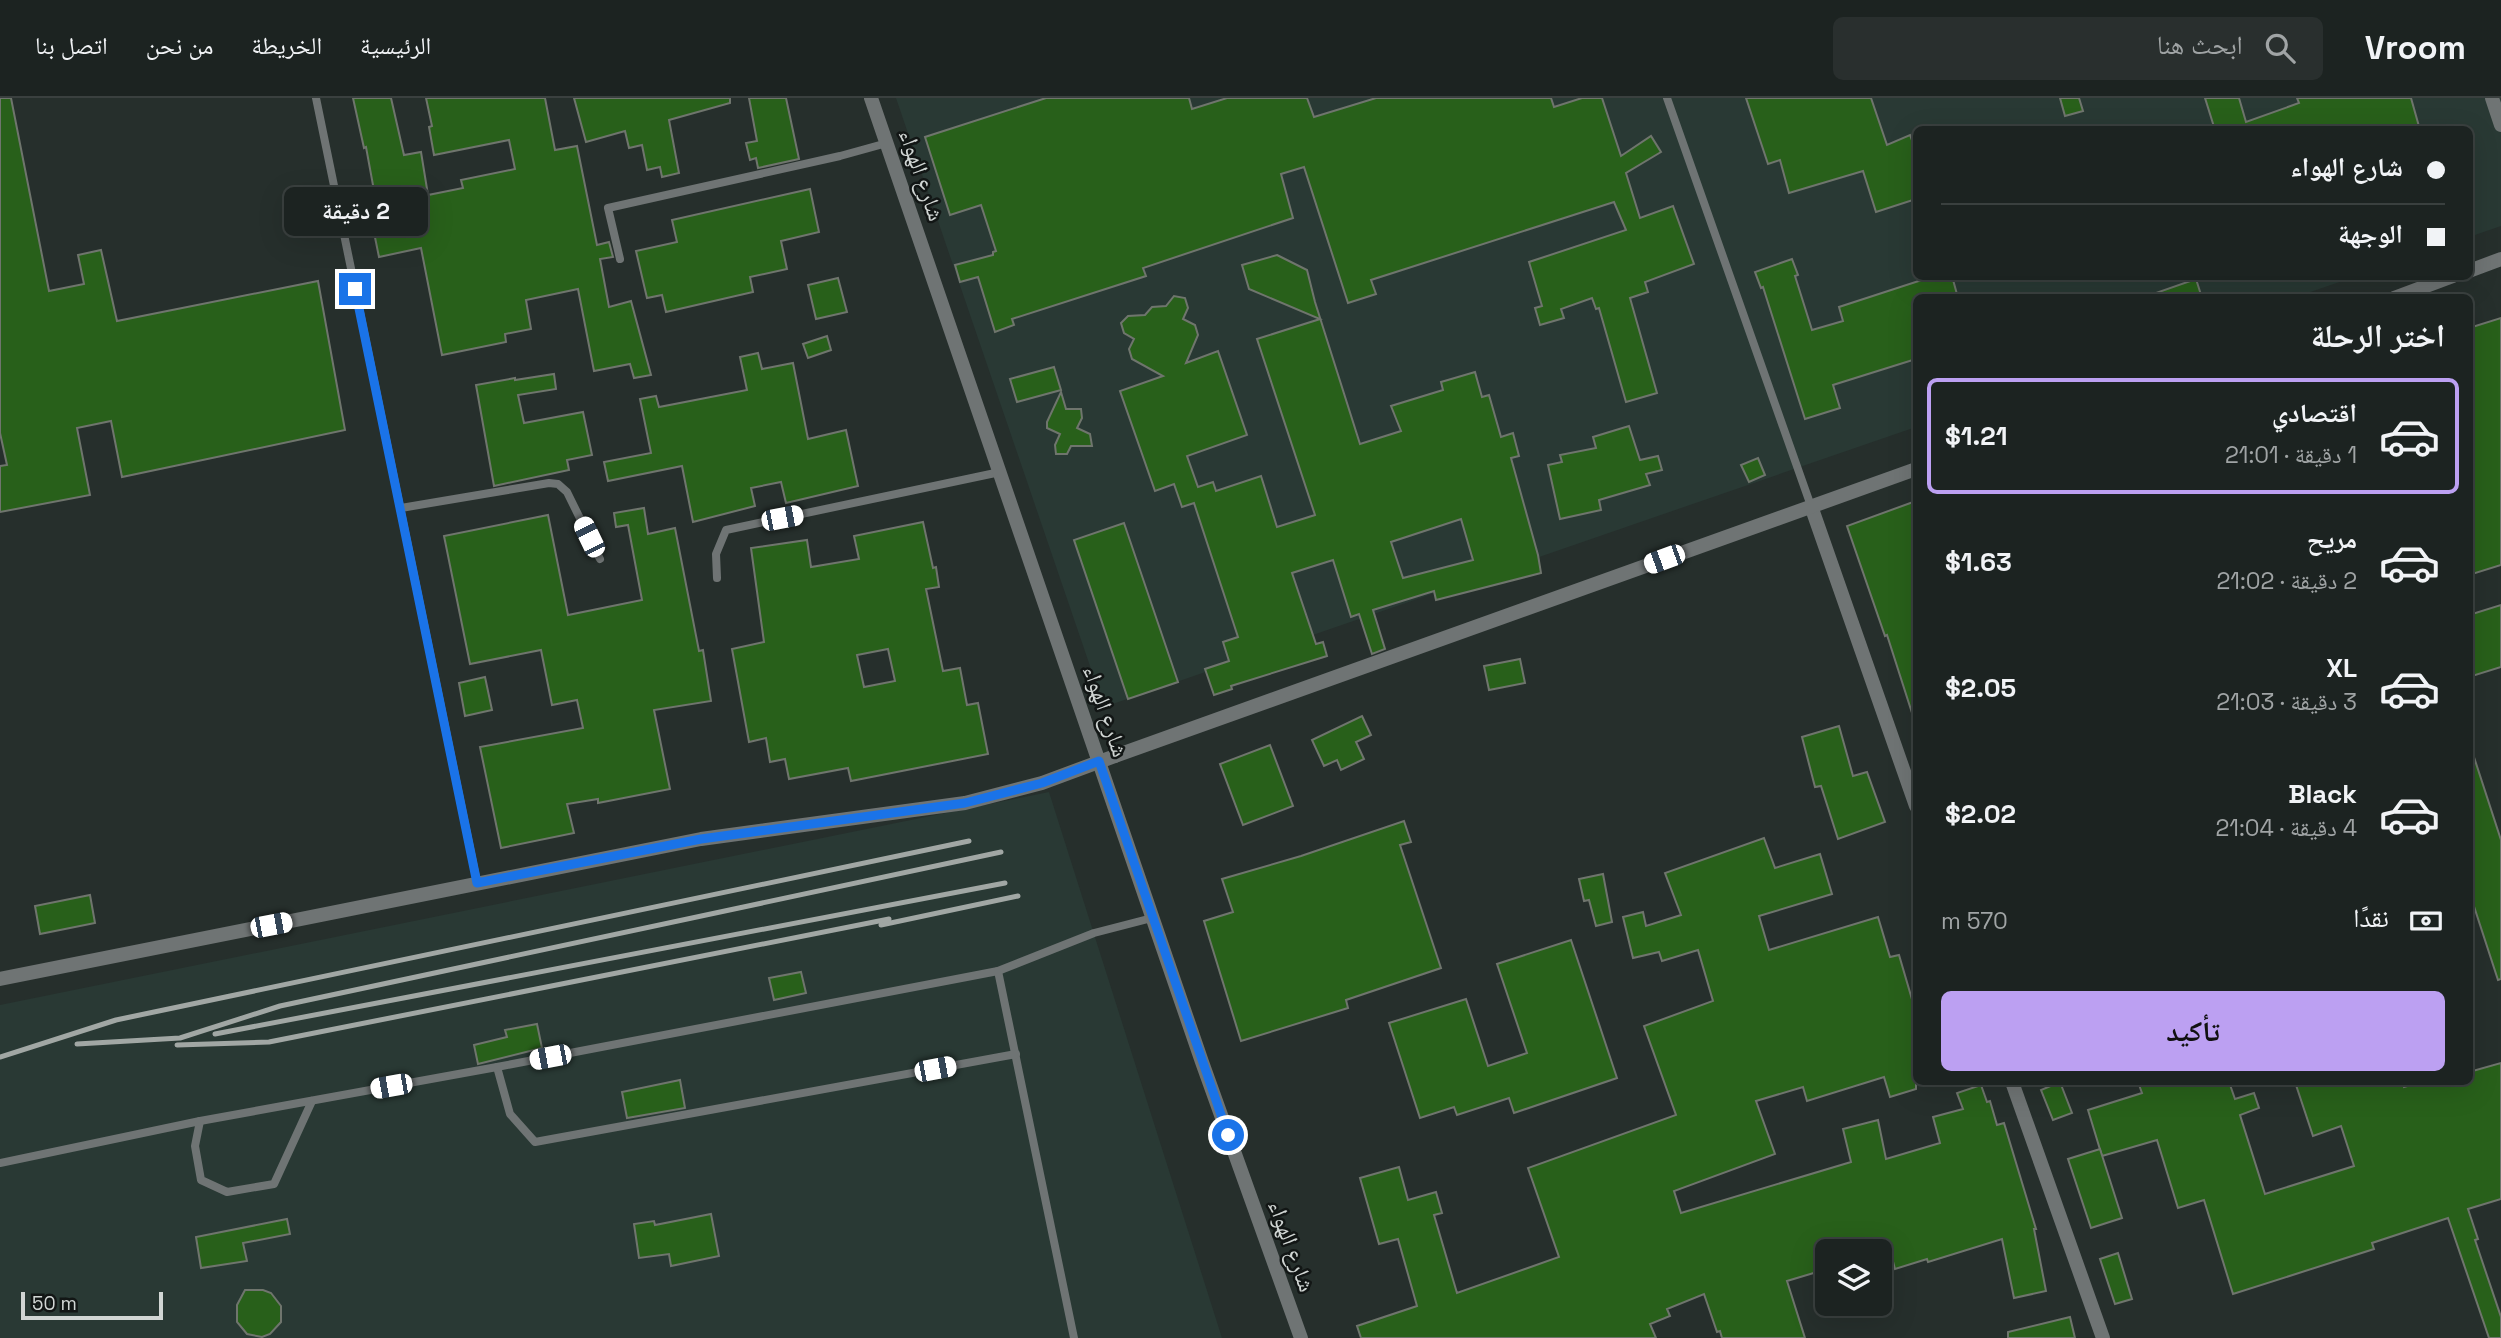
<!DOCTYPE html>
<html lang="ar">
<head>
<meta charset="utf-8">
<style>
	body { margin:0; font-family:"Space Grotesk","Noto Naskh Arabic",sans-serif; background:#292f2e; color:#f1f3f6; direction:rtl; height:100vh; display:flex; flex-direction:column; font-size:26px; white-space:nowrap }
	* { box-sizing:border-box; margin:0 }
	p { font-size:23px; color:#a0a4a5 }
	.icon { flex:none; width:38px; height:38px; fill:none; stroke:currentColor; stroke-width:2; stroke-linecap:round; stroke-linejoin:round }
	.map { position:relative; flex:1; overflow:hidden; direction:ltr }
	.sheet { position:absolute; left:1913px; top:196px; width:560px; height:791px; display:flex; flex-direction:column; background:#1c2321; border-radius:10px; box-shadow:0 7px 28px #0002,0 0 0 2px #3a403f; direction:rtl }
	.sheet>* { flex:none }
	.guide { position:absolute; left:1913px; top:28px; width:560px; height:154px; border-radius:10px; box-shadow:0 7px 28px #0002,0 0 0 2px #3a403f; direction:rtl; display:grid; align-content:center; height:154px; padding:0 28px; background:#1c2321 }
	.tools { position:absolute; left:1815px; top:1141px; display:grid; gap:14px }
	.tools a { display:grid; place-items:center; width:77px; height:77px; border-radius:10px; background:#1c2321; box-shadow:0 7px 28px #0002,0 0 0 2px #3a403f; font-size:35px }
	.scale { position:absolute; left:21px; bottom:18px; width:142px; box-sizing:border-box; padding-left:7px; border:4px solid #d1d6d4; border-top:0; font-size:19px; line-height:24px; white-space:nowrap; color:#d1d6d4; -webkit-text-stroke:5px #121615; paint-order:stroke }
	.end { position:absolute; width:32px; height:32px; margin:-16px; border:9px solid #1a73e8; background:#fff; box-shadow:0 0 0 4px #fff }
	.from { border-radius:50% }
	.bubble { position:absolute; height:49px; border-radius:10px; background:#1c2321; box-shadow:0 7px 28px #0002,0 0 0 2px #3a403f; font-size:23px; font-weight:700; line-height:49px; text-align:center; direction:rtl }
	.car { position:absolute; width:21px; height:42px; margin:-21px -10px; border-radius:9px; box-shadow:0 0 5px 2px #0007; background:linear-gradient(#fff 24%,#345 0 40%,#fff 0 76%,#345 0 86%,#fff 0) }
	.guide b { display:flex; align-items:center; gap:24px; height:66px; font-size:26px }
	.guide b+b { border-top:2px solid #3a403f }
	.guide i { width:18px; height:18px; background:#f1f3f6 }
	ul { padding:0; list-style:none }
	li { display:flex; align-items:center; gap:21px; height:116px; margin:0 14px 10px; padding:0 14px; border:4px solid transparent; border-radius:10px }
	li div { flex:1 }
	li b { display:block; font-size:26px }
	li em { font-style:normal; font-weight:700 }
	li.on { border-color:#bca0f2 }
	li>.icon { width:63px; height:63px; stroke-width:1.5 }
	h2 { padding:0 28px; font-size:32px; line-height:84px }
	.pay { display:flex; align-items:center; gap:18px; height:77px; padding:0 28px; font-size:26px }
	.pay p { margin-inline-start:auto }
	.button { display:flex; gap:14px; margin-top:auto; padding:14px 28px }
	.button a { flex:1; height:80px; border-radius:10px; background:#bca0f2; color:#111; font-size:28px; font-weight:700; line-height:80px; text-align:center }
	header { display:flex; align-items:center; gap:42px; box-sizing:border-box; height:98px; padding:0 35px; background:#1c2321; border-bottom:2px solid #3a403f }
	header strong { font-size:33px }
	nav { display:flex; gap:38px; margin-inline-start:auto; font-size:24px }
	.search { width:490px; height:63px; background:#292f2e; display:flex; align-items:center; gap:18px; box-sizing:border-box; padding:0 24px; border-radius:10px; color:#a0a4a5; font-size:26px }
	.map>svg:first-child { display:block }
	.built { fill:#293934 }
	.building { fill:#28601a; stroke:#6f756d; stroke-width:2; fill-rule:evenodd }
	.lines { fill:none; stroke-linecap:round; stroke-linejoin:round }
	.service { stroke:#6f7474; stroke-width:8 }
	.minor { stroke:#6f7474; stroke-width:14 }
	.tertiary { stroke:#6f7474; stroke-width:14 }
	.rail { stroke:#a1a7a4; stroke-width:5 }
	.route { stroke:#1a73e8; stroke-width:9 }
	.labels { text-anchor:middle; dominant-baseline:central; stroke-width:5; stroke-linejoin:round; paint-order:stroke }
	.street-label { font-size:23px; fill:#d1d6d4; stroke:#121615 }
</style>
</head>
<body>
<header>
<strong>Vroom</strong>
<div class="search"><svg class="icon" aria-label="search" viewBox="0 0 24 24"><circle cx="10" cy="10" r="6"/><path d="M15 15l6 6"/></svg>ابحث هنا</div>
<nav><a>الرئيسية</a><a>الخريطة</a><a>من نحن</a><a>اتصل بنا</a></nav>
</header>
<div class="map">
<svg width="2501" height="1240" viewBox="0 0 2501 1240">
	<rect width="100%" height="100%" fill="#262f2c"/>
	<!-- built -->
	<g class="built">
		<polygon points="896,0 2501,0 2501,128 2469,139 2469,32 1916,32 1916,178 2354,179 2293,200 1916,200 1916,329 1104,609"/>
		<polygon points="1049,694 1222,1240 0,1240 0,907"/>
	</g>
	<!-- building -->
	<g class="building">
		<polygon points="0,0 11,0 49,193 84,186 78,157 101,152 117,223 318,183 345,332 122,379 111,323 77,330 90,397 0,414 0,368 7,367 0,335"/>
		<polygon points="353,0 391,0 404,57 421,54 428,97 463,90 461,82 515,71 509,42 434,57 429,29 432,28 426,0 545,0 555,52 577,48 597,147 609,144 613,159 600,161 609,209 631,203 651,277 634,280 630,266 594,273 578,191 526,202 531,231 505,236 506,244 442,257 421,150 379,159 367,100 375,98 366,49 364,50"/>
		<polygon points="574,0 730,0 730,5 669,22 679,75 662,79 660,69 647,72 642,47 629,50 625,33 586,44"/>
		<polygon points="749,0 786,0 799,61 758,70 756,60 750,62 746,45 757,43"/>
		<polygon points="1046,0 1189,0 1192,11 1227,0 1307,0 1314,19 1376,0 1551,0 1554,9 1582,0 1602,0 1621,58 1651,38 1661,54 1626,75 1640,120 1673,108 1694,166 1645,184 1648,194 1630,200 1657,295 1626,304 1599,210 1596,211 1592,200 1561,211 1564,220 1540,227 1535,210 1542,208 1529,164 1626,132 1614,104 1371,182 1376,196 1348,205 1304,69 1281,76 1293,120 1143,170 1146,178 1012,221 1014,227 995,234 978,179 960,184 955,167 993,157 993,154 996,153 981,107 950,117 925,39"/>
		<polygon points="1746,0 1871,0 1887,47 1910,37 1916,53 1916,101 1876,114 1863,73 1789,95 1780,62 1768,66"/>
		<polygon points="2060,0 2079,0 2083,13 2065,18"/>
		<polygon points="2205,0 2239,0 2246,24 2299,5 2297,0 2411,0 2420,32 2215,32"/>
		<polygon points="810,91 819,134 781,143 787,171 750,179 753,194 666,214 662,197 647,200 636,153 677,144 672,122"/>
		<path d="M 1277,157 L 1307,172 L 1315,204 L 1360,346 L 1401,333 L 1391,308 L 1443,292 L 1441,284 L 1475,274 L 1482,299 L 1489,297 L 1501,339 L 1513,335 L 1519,358 L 1511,360 L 1538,457 L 1541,475 L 1436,502 L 1434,493 L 1373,512 L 1385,551 L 1372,556 L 1359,516 L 1351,519 L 1333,462 L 1292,475 L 1316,546 L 1323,544 L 1327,558 L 1231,588 L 1232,591 L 1214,597 L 1205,571 L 1229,563 L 1223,544 L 1238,539 L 1194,405 L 1182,409 L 1174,386 L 1155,393 L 1120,293 L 1163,278 L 1132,261 L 1129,251 L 1134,241 L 1124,235 L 1121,225 L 1128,218 L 1145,217 L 1152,209 L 1166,208 L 1174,198 L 1185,200 L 1188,210 L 1183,221 L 1195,227 L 1198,237 L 1186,265 L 1218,253 L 1247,337 L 1187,358 L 1198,389 L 1213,384 L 1216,393 L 1261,378 L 1277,429 L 1315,417 L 1257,241 L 1320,221 L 1249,191 L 1242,167 ZM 1461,421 L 1473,462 L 1403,480 L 1391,444 Z"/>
		<polygon points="1792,161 1798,177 1795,178 1812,232 1843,223 1839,209 1934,178 1952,178 1958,200 1916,200 1916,261 1833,287 1840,310 1805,321 1763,189 1761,190 1755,174"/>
		<polygon points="838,180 847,214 816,221 808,187"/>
		<polygon points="2196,181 2202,200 2151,200 2150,197"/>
		<polygon points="2501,220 2501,467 2469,477 2469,230"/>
		<polygon points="827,238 831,252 808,260 803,246"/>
		<polygon points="758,255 762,271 793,265 808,341 846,332 858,388 786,405 781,384 751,390 755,408 693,424 682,368 608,383 604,364 651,355 640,301 656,298 659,309 747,292 740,259"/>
		<polygon points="1054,269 1061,292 1017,304 1010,281"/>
		<polygon points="554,276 556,291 518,297 524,325 583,314 592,357 567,362 569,372 494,388 476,287 515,280 515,282"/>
		<polygon points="1061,294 1066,311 1081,311 1082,320 1077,330 1090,336 1092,348 1071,348 1067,356 1056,356 1055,347 1060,336 1047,330 1047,324"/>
		<polygon points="1629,328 1640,362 1658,358 1662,372 1646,376 1650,387 1599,402 1601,412 1560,421 1548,367 1562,364 1560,357 1596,350 1593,339"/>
		<polygon points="1758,360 1765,377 1749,384 1741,367"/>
		<polygon points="1916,403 1916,618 1913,618 1887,537 1885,538 1847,428"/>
		<polygon points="644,410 648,436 675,430 699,553 703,552 711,603 654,612 670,691 598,705 598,701 567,706 574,735 501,750 480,649 583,630 577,602 552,607 541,552 470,566 444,438 548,417 568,517 642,502 628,427 616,429 614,415"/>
		<path d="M 923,424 L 933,470 L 936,469 L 939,489 L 926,491 L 943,573 L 960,570 L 967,607 L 978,605 L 988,656 L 851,683 L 848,670 L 789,681 L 785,661 L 770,664 L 766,640 L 749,644 L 732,551 L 764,544 L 751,450 L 807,442 L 811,469 L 859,461 L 854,438 ZM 888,551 L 895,583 L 864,589 L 857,557 Z"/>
		<polygon points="1124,425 1178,584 1128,601 1074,442"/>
		<polygon points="2501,507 2501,569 2469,579 2469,517"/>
		<polygon points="1520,561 1525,585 1489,592 1484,568"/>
		<polygon points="485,579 492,612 465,618 459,585"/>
		<polygon points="1362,618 1371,637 1356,644 1364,661 1341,672 1337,662 1324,668 1312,642"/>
		<polygon points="1839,628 1853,678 1867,674 1885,724 1838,741 1821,688 1815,689 1802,639"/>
		<polygon points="1270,647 1293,708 1243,727 1220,666"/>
		<polygon points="2472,653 2501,742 2501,881 2498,882 2469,793 2469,654"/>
		<polygon points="1404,723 1411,744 1400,747 1441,870 1346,902 1348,910 1241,943 1204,823 1233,814 1222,781 1301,758"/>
		<polygon points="1764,740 1775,770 1820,756 1832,796 1759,818 1769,852 1878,819 1890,859 1899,857 1916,915 1916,991 1890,999 1884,979 1807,1003 1803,989 1756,1003 1775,1056 1674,1093 1681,1115 1851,1064 1843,1031 1878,1022 1886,1061 1940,1045 1933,1019 1963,1011 1957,995 1981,987 1987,1004 1990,1003 1997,1027 2004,1025 2036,1131 2034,1131 2046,1193 2014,1200 2002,1141 1928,1164 1927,1161 1895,1171 1890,1152 1827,1153 1827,1171 1787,1183 1805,1240 1722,1240 1720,1233 1717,1234 1704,1196 1667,1211 1670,1218 1650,1226 1656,1240 1361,1240 1357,1228 1417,1208 1398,1141 1379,1146 1360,1080 1399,1069 1408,1102 1436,1094 1442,1115 1434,1117 1457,1195 1559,1159 1528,1070 1676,1017 1644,928 1713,903 1698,852 1662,863 1659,854 1633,860 1623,819 1643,814 1646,828 1681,817 1665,775"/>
		<polygon points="1603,776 1612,824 1596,828 1589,802 1584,803 1579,781"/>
		<polygon points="90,797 95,825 40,836 35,808"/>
		<polygon points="1571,842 1617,980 1514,1015 1509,1000 1457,1017 1454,1009 1420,1020 1389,925 1466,901 1488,968 1527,955 1497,866"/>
		<polygon points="801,874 806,895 774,902 769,880"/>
		<polygon points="537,926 542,950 478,966 474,947 507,939 505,932"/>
		<polygon points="2501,965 2501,1101 2468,1111 2478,1141 2475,1142 2501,1219 2501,1240 2489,1240 2448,1120 2372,1145 2374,1151 2233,1196 2204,1102 2178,1110 2157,1042 2102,1058 2088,1012 2142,995 2138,984 2229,984 2235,1001 2254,995 2259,1010 2240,1017 2265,1096 2354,1068 2341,1028 2313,1038 2295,984 2402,984 2404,989 2421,984 2469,984 2469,974"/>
		<polygon points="680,982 685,1010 627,1020 622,994"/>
		<polygon points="2060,984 2072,1015 2053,1022 2041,992"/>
		<polygon points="2100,1051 2122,1120 2091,1130 2068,1061"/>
		<polygon points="711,1116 719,1158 671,1168 669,1156 639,1160 634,1126 654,1123 655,1127"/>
		<polygon points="287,1121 290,1136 243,1145 247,1163 201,1170 196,1139"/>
		<polygon points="2118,1155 2132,1201 2115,1206 2100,1161"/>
		<polygon points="245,1192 263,1192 271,1195 281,1208 281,1224 270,1236 262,1239 247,1236 237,1224 237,1207"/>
		<polygon points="2070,1219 2075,1240 2008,1240 2008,1234"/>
	</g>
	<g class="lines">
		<!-- service -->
		<g class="service">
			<polyline points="316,0 477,784"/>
			<polyline points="1667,0 1811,408"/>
			<polyline points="620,161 608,110 840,58 887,45"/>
			<polyline points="401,410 549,385 558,386 567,394 600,461"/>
			<polyline points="717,480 716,456 726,432 1000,374"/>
			<polyline points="998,873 1074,1240"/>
			<polyline points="497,969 510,1016 535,1044 1016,956"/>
			<polyline points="200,1023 195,1048 201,1082 227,1094 274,1086 312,1003"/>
			<polyline points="0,1065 200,1023 497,969 998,873 1094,835 1152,820"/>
		</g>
		<!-- minor -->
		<g class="minor">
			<polyline points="2492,0 2501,27"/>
			<polyline points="2469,173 2501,161"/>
			<polyline points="2394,200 2453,178"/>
			<polyline points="1811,408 1916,708"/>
			<polyline points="1115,658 1916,371"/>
			<polyline points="2012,984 2103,1240"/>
		</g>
		<!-- tertiary -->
		<g class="tertiary">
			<polyline points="871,0 1202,964 1301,1240"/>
			<polyline points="0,881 701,741 965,705 1042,685 1115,658"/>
		</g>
		<!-- rail -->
		<g class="rail">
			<polyline points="881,827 1018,798"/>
			<polyline points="215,936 1005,785"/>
			<polyline points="77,946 180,940 280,908 1001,754"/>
			<polyline points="177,947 269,944 889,821"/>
			<polyline points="0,959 116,922 969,743"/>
		</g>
	</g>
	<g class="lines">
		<!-- route -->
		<polyline class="route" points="355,191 477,785 701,741 965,705 1042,685 1099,663 1228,1037"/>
	</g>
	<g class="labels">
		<!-- street labels -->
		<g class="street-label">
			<text transform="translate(922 77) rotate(71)">شارع الهواء</text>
			<text transform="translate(1106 613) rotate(71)">شارع الهواء</text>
			<text transform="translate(1292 1148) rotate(70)">شارع الهواء</text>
		</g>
	</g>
</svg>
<div class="tools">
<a><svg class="icon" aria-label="layers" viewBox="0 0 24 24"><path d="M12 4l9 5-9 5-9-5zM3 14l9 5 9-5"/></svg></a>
</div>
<div class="scale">50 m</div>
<i class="end from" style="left:1228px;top:1037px"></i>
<i class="end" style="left:355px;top:191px"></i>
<div class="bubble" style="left:284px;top:89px;width:144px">2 دقيقة</div>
<i class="car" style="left:782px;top:420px;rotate:79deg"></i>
<i class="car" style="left:589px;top:439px;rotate:334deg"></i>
<i class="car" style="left:1664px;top:461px;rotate:250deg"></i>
<i class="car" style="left:271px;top:827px;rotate:79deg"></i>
<i class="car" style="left:550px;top:959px;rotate:259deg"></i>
<i class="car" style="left:935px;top:971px;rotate:79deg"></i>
<i class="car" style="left:391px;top:988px;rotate:260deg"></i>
<div class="guide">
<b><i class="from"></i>شارع الهواء</b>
<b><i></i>الوجهة</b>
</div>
<section class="sheet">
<h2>اختر الرحلة</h2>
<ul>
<li class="on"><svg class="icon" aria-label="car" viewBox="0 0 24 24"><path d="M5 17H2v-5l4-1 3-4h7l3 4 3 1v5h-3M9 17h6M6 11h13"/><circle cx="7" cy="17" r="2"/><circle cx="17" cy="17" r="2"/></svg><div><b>اقتصادي</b><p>1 دقيقة · 21:01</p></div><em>$1.21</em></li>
<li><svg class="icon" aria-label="car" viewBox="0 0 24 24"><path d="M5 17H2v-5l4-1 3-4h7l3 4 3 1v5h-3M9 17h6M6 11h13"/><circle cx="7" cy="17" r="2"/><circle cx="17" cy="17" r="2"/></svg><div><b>مريح</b><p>2 دقيقة · 21:02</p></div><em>$1.63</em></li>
<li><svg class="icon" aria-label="car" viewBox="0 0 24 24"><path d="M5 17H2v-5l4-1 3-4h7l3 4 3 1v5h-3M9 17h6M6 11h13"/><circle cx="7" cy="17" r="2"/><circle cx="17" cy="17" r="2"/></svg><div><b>XL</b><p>3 دقيقة · 21:03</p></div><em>$2.05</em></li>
<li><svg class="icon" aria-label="car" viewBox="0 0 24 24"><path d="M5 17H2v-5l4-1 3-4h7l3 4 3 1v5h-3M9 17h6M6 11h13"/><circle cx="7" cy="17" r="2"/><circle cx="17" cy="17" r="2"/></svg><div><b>Black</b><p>4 دقيقة · 21:04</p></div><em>$2.02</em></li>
</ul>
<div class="pay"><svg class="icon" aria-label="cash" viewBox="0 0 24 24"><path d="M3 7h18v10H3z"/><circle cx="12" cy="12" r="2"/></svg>نقدًا<p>570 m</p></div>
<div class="button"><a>تأكيد</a></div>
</section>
</div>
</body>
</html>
